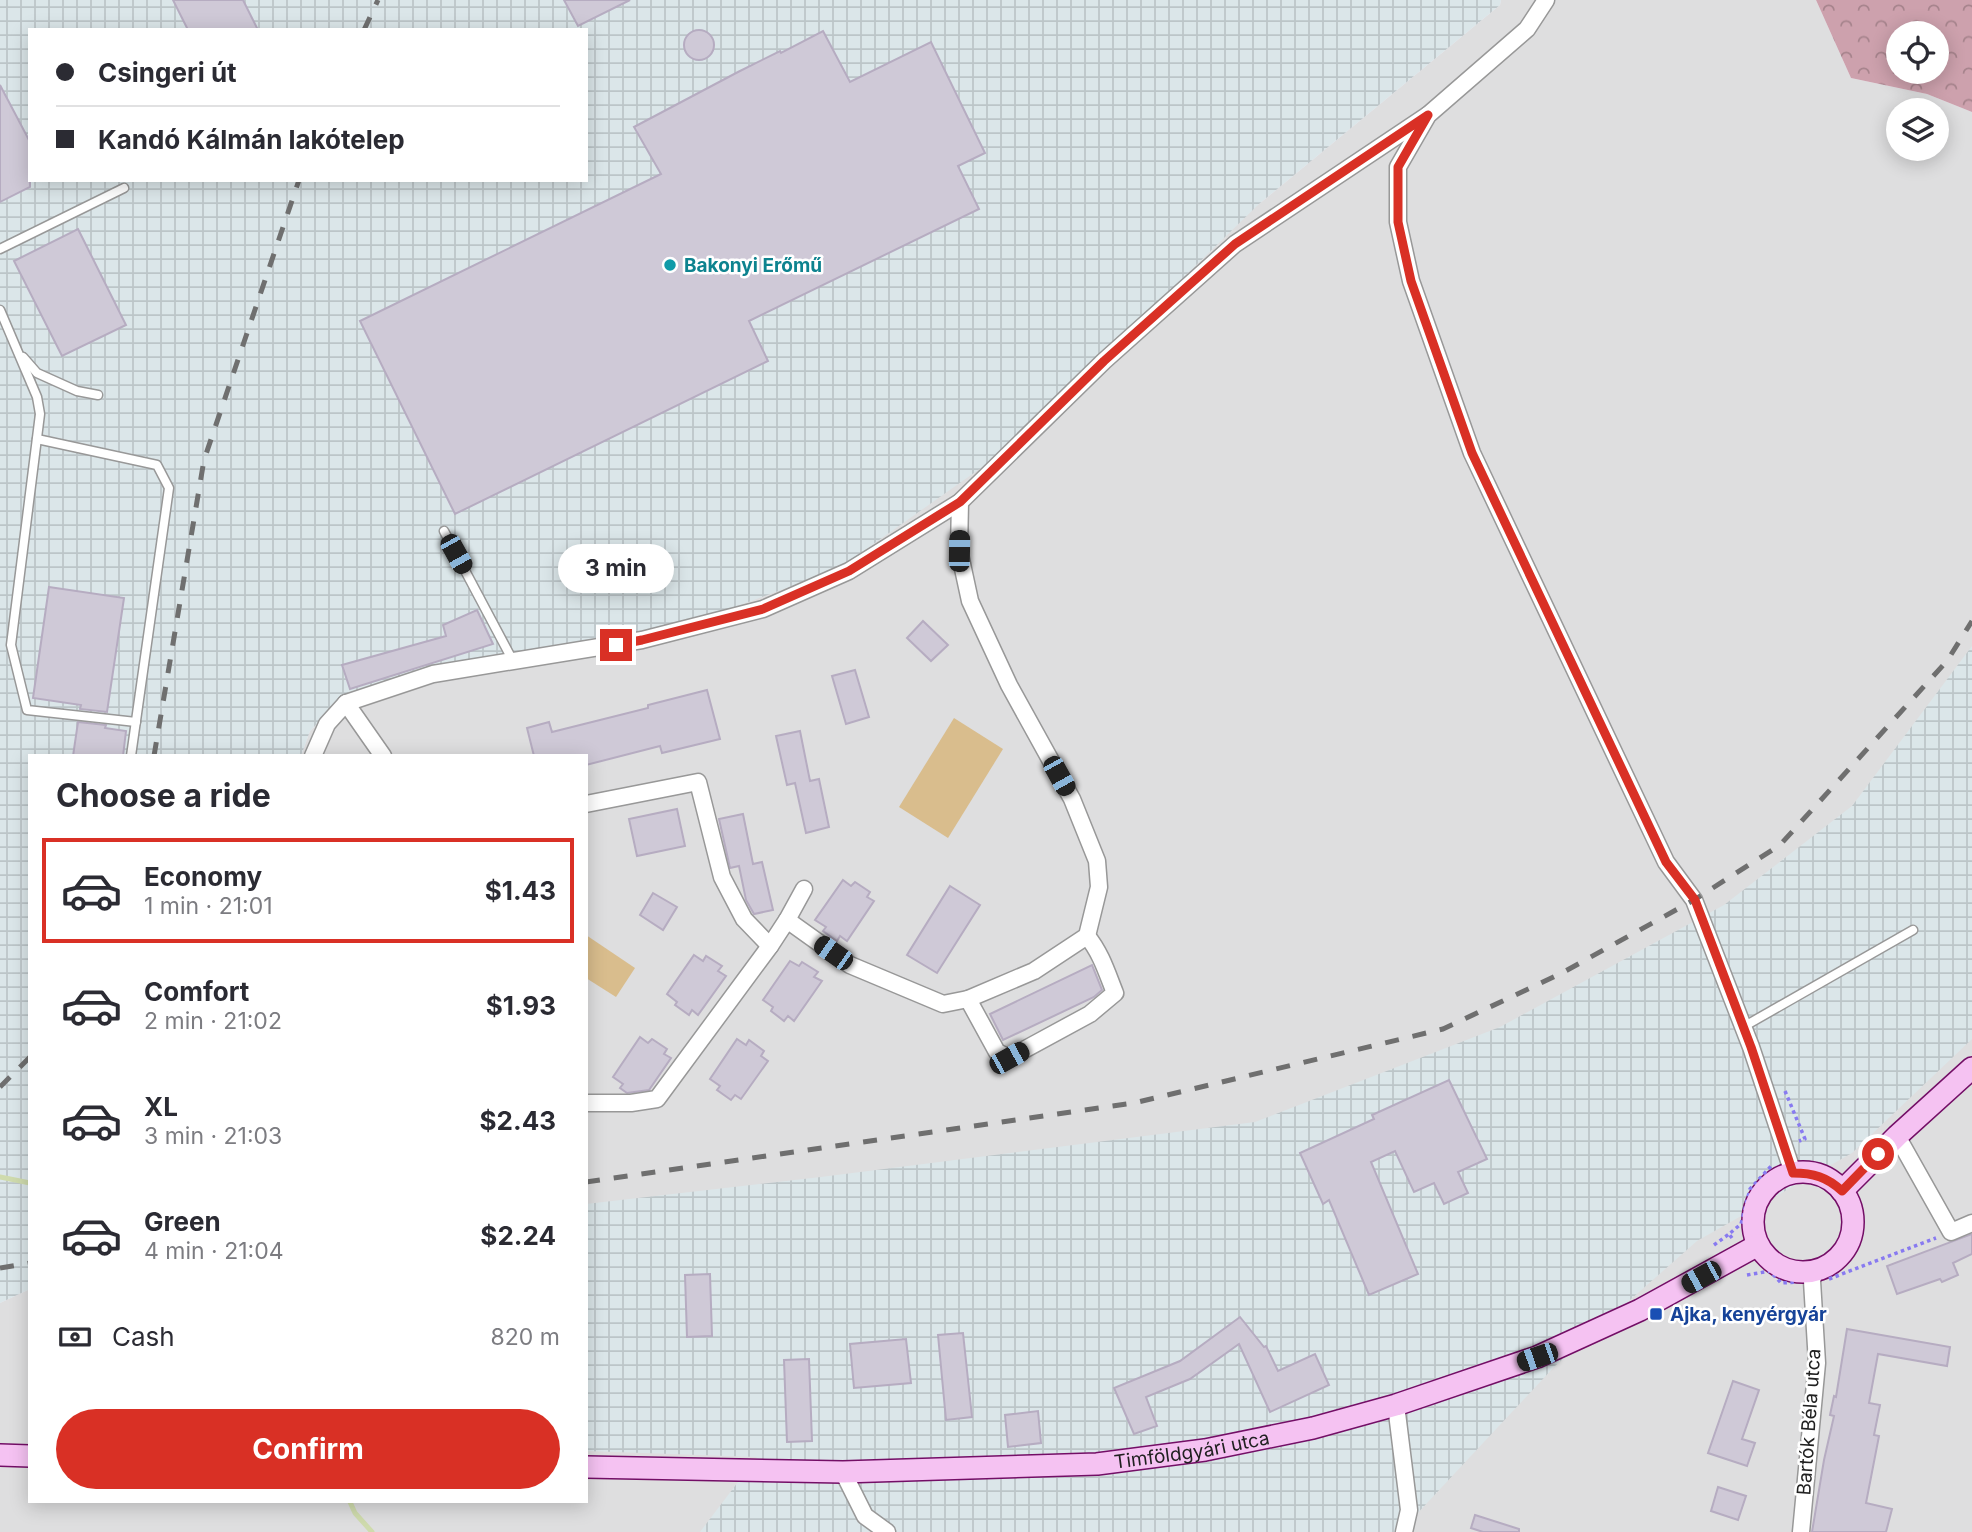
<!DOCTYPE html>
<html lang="en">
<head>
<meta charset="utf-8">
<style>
	body { margin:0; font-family:Inter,sans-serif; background:#f7f7f7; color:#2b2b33; height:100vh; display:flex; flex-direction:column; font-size:26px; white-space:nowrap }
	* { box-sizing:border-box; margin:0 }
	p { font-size:23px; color:#7c7c81 }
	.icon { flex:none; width:38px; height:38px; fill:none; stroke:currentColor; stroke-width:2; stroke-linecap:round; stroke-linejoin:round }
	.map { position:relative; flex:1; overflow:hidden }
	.details { position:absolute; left:28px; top:754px; width:560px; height:749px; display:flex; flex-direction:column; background:#fff; border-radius:0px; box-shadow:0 4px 18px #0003 }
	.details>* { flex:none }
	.hud { position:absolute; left:28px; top:28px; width:560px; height:154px; border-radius:0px; box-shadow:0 4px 18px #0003; display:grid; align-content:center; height:154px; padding:0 28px; background:#fff }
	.tools { position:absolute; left:1886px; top:21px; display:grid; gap:14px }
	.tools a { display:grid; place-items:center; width:63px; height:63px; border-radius:50%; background:#fff; box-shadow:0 4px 18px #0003; font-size:35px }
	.end { position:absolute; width:32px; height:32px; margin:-16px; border:9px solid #d93025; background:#fff; box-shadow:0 0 0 4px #fff }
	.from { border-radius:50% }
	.bubble { position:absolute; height:49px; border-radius:24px; background:#fff; box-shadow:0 4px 18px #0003; font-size:23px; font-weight:700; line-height:49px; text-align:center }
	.car { position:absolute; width:21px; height:42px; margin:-21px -10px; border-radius:9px; box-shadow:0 0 5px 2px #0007; background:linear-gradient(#222 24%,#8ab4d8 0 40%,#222 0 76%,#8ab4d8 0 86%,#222 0) }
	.hud b { display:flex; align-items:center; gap:24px; height:66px; font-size:26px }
	.hud b+b { border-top:2px solid #e1e1e2 }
	.hud i { width:18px; height:18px; background:#2b2b33 }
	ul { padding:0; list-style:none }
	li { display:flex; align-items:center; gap:21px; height:105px; margin:0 14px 10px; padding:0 14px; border:4px solid transparent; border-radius:0px }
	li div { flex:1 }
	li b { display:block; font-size:26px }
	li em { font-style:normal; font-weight:700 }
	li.current { border-color:#d93025 }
	li>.icon { width:63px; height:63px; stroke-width:1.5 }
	h2 { padding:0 28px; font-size:32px; line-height:84px }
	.pay { display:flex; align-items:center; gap:18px; height:77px; padding:0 28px; font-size:26px }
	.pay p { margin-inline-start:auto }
	.action { display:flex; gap:14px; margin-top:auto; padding:14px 28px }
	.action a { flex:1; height:80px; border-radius:42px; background:#d93025; color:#fff; font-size:28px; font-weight:700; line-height:80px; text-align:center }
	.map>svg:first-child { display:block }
	.residential { fill:#dededf; fill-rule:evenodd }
	.industrial { fill:url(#industrial-grid); fill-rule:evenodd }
	.forest { fill:url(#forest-crowns); fill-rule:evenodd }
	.pitch { fill:#d9bd8d }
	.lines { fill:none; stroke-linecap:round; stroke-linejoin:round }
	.stream { stroke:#cfdbad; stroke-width:5 }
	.building { fill:#cfc9d7; stroke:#b6acc1; stroke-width:2 }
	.lane-casing { stroke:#989898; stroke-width:11 }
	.street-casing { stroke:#989898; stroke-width:19 }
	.secondary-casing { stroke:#730e66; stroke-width:24 }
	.path { stroke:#887af0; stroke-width:3.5; stroke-dasharray:3.5 3.5; stroke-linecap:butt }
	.lane { stroke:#fff; stroke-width:8 }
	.street { stroke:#fff; stroke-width:16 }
	.secondary { stroke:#f5c2f2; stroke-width:21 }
	.rail { stroke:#6f6f6f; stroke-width:5; stroke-dasharray:14 14; stroke-linecap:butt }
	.route { stroke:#d93025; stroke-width:9 }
	.culture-dot { fill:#0f9aa8; stroke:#fff; stroke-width:2.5 }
	.transit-dot { fill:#1a4fb4; stroke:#fff; stroke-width:2.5 }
	.labels { text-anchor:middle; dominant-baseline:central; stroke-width:5; stroke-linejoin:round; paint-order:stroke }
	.culture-label { font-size:19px; font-weight:bold; fill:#0d838f; stroke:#fff; text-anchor:start }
	.transit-label { font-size:19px; font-weight:bold; fill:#164399; stroke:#fff; text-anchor:start }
	.street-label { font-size:19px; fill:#212121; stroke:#fff }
</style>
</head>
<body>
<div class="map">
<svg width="1972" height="1532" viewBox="0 0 1972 1532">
	<defs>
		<pattern id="industrial-grid" width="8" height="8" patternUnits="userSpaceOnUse" patternTransform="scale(1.75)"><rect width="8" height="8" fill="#dbe6e9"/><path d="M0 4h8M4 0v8" fill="none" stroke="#bcc5c8"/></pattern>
		<pattern id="forest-crowns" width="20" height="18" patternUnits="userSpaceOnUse" patternTransform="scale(1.75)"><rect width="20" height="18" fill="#cda1ad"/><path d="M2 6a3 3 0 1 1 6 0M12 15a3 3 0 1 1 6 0" fill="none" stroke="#a6838c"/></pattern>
	</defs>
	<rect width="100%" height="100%" fill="#eee9f1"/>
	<!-- residential -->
	<path class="residential" d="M 1501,0 L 1816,0 L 1851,78 L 1927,94 L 1972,112 L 1972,1532 L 0,1532 L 0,1303 L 30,1289 L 30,1502 L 586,1502 L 586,756 L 301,756 L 310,731 L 349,692 L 471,663 L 1259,204 L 1500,5 ZM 1899,110 L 1937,110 L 1937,149 L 1899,149 Z"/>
	<!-- industrial -->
	<g class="industrial">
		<path d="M 0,0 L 1501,0 L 1500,5 L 1259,204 L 1005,451 L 838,569 L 681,627 L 471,663 L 349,692 L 310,731 L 301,756 L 30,756 L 30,1289 L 0,1303 ZM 30,30 L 586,30 L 586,180 L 30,180 Z"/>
		<polygon points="1972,646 1972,1039 1852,1153 1697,1241 1555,1366 1400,1532 700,1532 757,1457 586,1451 586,1204 821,1177 1255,1122 1500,1027 1724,905 1852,806"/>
	</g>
	<!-- forest -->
	<path class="forest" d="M 1816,0 L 1972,0 L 1972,112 L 1927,94 L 1851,78 ZM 1899,33 L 1937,33 L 1937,72 L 1899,72 Z"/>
	<!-- pitch -->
	<g class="pitch">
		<polygon points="954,718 1003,749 948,838 899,807"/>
		<polygon points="586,935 635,968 616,997 586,978"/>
	</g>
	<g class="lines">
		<!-- stream -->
		<g class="stream">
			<polyline points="0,1177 30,1183"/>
			<polyline points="350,1502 355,1513 372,1532"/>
		</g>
	</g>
	<!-- building -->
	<g class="building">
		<polygon points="173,0 243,0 258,30 188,30"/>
		<polygon points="564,0 630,0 578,26"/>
		<circle cx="699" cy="45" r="15"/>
		<polygon points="823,31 850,82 931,42 985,153 958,166 979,209 749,321 768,361 455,514 360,321 661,174 634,127 738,72 780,51 781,53"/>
		<polygon points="0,85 30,142 30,187 0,202"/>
		<polygon points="78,229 126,325 62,356 14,261"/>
		<polygon points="49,587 124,598 107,712 80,709 81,705 33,698"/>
		<polygon points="477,610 493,644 350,689 342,665 446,636 443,625"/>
		<polygon points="923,621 948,645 931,661 907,638"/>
		<polygon points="855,670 869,717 846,724 832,676"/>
		<polygon points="707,690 720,739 662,753 660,746 586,765 586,756 534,756 527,728 549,722 552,732 648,708 648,705"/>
		<polygon points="78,722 106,725 105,728 126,731 123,756 73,756"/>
		<polygon points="800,731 810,781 819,779 829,827 806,833 795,783 787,785 776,736"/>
		<polygon points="677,809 685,846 637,856 629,819"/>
		<polygon points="743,814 753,864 762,862 773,910 754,914 746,900 739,866 730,868 719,819"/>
		<polygon points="843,880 851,886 855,882 870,892 867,897 874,901 847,941 840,936 837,941 823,931 826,927 815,920"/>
		<polygon points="950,886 980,905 937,973 907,955"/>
		<polygon points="653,893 677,907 663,930 640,915"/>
		<polygon points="694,955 703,961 706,956 722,966 718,971 726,976 698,1015 692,1010 689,1015 675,1005 677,1002 667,994"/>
		<polygon points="790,961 799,966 802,962 818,972 814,977 822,981 794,1021 788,1016 784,1021 771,1011 773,1007 763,1000"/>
		<polygon points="1092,965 1102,990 1094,997 1003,1040 990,1014"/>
		<polygon points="640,1037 648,1043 652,1039 667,1049 664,1054 671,1058 649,1090 627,1093 620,1088 623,1084 613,1077"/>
		<polygon points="737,1039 746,1045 749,1040 764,1051 761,1056 768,1061 741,1099 735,1095 731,1100 717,1090 720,1086 710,1079"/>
		<polygon points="1449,1080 1487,1159 1458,1172 1468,1193 1444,1204 1434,1183 1414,1192 1395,1151 1371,1162 1418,1274 1369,1295 1329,1200 1323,1204 1300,1153 1374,1119 1372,1115"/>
		<polygon points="1972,1234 1972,1254 1953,1263 1958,1275 1942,1282 1940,1279 1897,1294 1887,1266"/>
		<polygon points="710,1274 712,1336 687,1337 685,1275"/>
		<polygon points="1240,1317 1264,1347 1266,1346 1278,1371 1315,1354 1329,1385 1270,1412 1239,1344 1190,1379 1146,1397 1157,1426 1134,1434 1114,1388 1180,1361"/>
		<polygon points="1847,1329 1950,1347 1947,1366 1878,1354 1869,1403 1880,1405 1874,1435 1879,1436 1866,1503 1892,1509 1886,1532 1812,1532 1824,1460 1834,1416 1830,1415 1834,1396 1836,1397"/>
		<polygon points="963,1333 972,1417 946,1420 938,1335"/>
		<polygon points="906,1339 911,1383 854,1388 850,1344"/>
		<polygon points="809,1359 812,1441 787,1442 784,1360"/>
		<polygon points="1733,1381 1759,1390 1742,1439 1755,1443 1747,1466 1708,1453"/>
		<polygon points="1038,1411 1041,1443 1008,1447 1005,1415"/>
		<polygon points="1718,1487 1746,1496 1738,1520 1711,1511"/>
		<polygon points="1475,1515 1519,1529 1519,1532 1483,1532 1471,1528"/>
	</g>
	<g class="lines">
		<defs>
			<g id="lane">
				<polyline points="0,249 124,188"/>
				<polyline points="0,310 37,397 40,414 11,645 27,710 136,722"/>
				<polyline points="23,357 37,373 77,391 98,395"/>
				<polyline points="37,439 157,465 169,488 131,756"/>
				<polyline points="444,531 513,661"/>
				<polyline points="1743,1027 1913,930"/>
			</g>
			<g id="street">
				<polyline points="1546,0 1527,29 1428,115 1398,167 1398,222 1411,281 1472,453 1666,862 1694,900 1751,1047 1793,1173"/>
				<polyline points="346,703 383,756"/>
				<polyline points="313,756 327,724 346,703 433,674 642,640 763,609 849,571 960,502 1104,361 1235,244 1428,115"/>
				<polyline points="586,804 698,782 722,877 744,919 770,946"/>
				<polyline points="787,920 804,889"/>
				<path d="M 968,999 L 997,1052 L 1009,1058 L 1090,1014 L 1115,993 C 1107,973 1101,953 1087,936"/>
				<polyline points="586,1103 631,1103 657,1099 770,946 787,920 850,965 943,1004 968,999 1034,971 1087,936 1099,887 1097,861 1072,799 1009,685 970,601 959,550 960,502"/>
				<polyline points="1897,1136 1951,1232 1972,1223"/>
				<polyline points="1396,1405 1409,1510 1404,1532"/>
				<polyline points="843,1472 865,1516 887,1532"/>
				<polyline points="1801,1532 1817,1363 1812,1281 1815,1271"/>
			</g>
			<g id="secondary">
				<circle cx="1803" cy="1222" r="50"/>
				<polyline points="1842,1191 1897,1136 1972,1068"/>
				<polyline points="0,1455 30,1456"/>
				<path id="s1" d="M 586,1467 L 843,1472 L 1097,1464 L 1205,1450 L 1313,1428 L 1396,1405 L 1537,1357 L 1640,1310 L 1758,1245"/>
			</g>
		</defs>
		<!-- lane casing -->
		<use href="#lane" class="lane-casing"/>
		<!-- street casing -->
		<use href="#street" class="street-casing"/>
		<!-- secondary casing -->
		<use href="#secondary" class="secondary-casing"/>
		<!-- path -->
		<g class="path">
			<polyline points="1785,1091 1805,1139 1799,1141"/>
			<polyline points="1732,1238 1729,1234 1741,1224 1750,1189 1773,1164"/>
			<polyline points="1714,1245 1729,1234"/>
			<polyline points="1747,1275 1770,1271 1781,1283 1797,1282"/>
			<polyline points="1829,1279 1936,1238"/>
		</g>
		<!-- lane -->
		<use href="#lane" class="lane"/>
		<!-- street -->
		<use href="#street" class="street"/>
		<!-- secondary -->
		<use href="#secondary" class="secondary"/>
		<!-- rail -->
		<g class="rail">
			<polyline points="364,30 378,0"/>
			<polyline points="154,756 204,460 299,180"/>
			<polyline points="0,1087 30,1057"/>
			<polyline points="586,1182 1134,1103 1443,1029 1560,974 1694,900 1780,845 1947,661 1972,621"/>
			<polyline points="0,1268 30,1263"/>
		</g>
	</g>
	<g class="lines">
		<!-- route -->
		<path class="route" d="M 616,645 L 642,640 L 763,609 L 849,571 L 960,502 L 1104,361 L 1235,244 L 1428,115 L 1398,167 L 1398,222 L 1411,281 L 1472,453 L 1666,862 L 1695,900 L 1751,1047 L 1793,1173 C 1813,1173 1827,1177 1842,1191 L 1878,1154"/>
	</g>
	<!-- markers -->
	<circle class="culture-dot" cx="670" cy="265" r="7"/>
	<rect class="transit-dot" x="1649" y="1307" width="14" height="14" rx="3.5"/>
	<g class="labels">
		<!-- culture labels -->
		<g class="culture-label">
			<text x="684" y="265">Bakonyi Erőmű</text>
		</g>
		<!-- transit labels -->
		<g class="transit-label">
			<text x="1670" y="1314">Ajka, kenyérgyár</text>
		</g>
		<!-- street labels -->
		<g class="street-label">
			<text transform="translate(1809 1422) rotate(-86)">Bartók Béla utca</text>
			<text stroke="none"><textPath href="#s1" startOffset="607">Timföldgyári utca</textPath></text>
		</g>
	</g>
</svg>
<div class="tools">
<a><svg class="icon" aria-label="locate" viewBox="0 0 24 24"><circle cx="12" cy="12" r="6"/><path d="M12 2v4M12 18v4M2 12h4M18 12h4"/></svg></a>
<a><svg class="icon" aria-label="layers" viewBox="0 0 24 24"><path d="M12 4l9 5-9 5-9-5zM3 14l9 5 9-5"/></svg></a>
</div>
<i class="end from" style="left:1878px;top:1154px"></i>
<i class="end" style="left:616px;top:645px"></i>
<div class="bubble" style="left:558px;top:544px;width:116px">3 min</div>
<i class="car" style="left:959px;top:551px;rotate:1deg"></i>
<i class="car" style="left:456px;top:554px;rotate:151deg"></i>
<i class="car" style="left:1059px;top:776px;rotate:151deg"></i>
<i class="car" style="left:833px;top:953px;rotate:305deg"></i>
<i class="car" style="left:1009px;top:1058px;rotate:61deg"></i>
<i class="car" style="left:1701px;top:1277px;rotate:241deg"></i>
<i class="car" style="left:1537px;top:1357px;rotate:251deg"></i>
<div class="hud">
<b><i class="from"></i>Csingeri út</b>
<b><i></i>Kandó Kálmán lakótelep</b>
</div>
<section class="details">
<h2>Choose a ride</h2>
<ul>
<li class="current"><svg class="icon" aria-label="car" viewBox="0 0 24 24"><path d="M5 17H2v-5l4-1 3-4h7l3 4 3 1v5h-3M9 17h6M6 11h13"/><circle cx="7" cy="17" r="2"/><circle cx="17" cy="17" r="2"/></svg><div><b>Economy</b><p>1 min · 21:01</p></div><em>$1.43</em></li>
<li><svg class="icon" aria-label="car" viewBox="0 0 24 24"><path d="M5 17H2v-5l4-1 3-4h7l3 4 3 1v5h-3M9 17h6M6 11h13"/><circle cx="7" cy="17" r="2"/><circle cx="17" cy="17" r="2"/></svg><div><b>Comfort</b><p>2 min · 21:02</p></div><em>$1.93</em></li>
<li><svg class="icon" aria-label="car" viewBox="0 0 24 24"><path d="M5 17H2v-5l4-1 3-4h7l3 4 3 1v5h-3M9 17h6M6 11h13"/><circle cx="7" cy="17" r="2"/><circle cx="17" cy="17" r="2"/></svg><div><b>XL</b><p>3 min · 21:03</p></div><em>$2.43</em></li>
<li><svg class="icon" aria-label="car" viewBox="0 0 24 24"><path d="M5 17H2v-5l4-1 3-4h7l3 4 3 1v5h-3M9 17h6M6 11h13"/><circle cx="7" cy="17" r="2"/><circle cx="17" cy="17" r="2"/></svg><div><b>Green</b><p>4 min · 21:04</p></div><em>$2.24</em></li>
</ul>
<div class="pay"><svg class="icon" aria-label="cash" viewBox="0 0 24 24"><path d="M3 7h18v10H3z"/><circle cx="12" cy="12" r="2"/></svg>Cash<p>820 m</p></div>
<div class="action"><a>Confirm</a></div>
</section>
</div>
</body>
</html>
